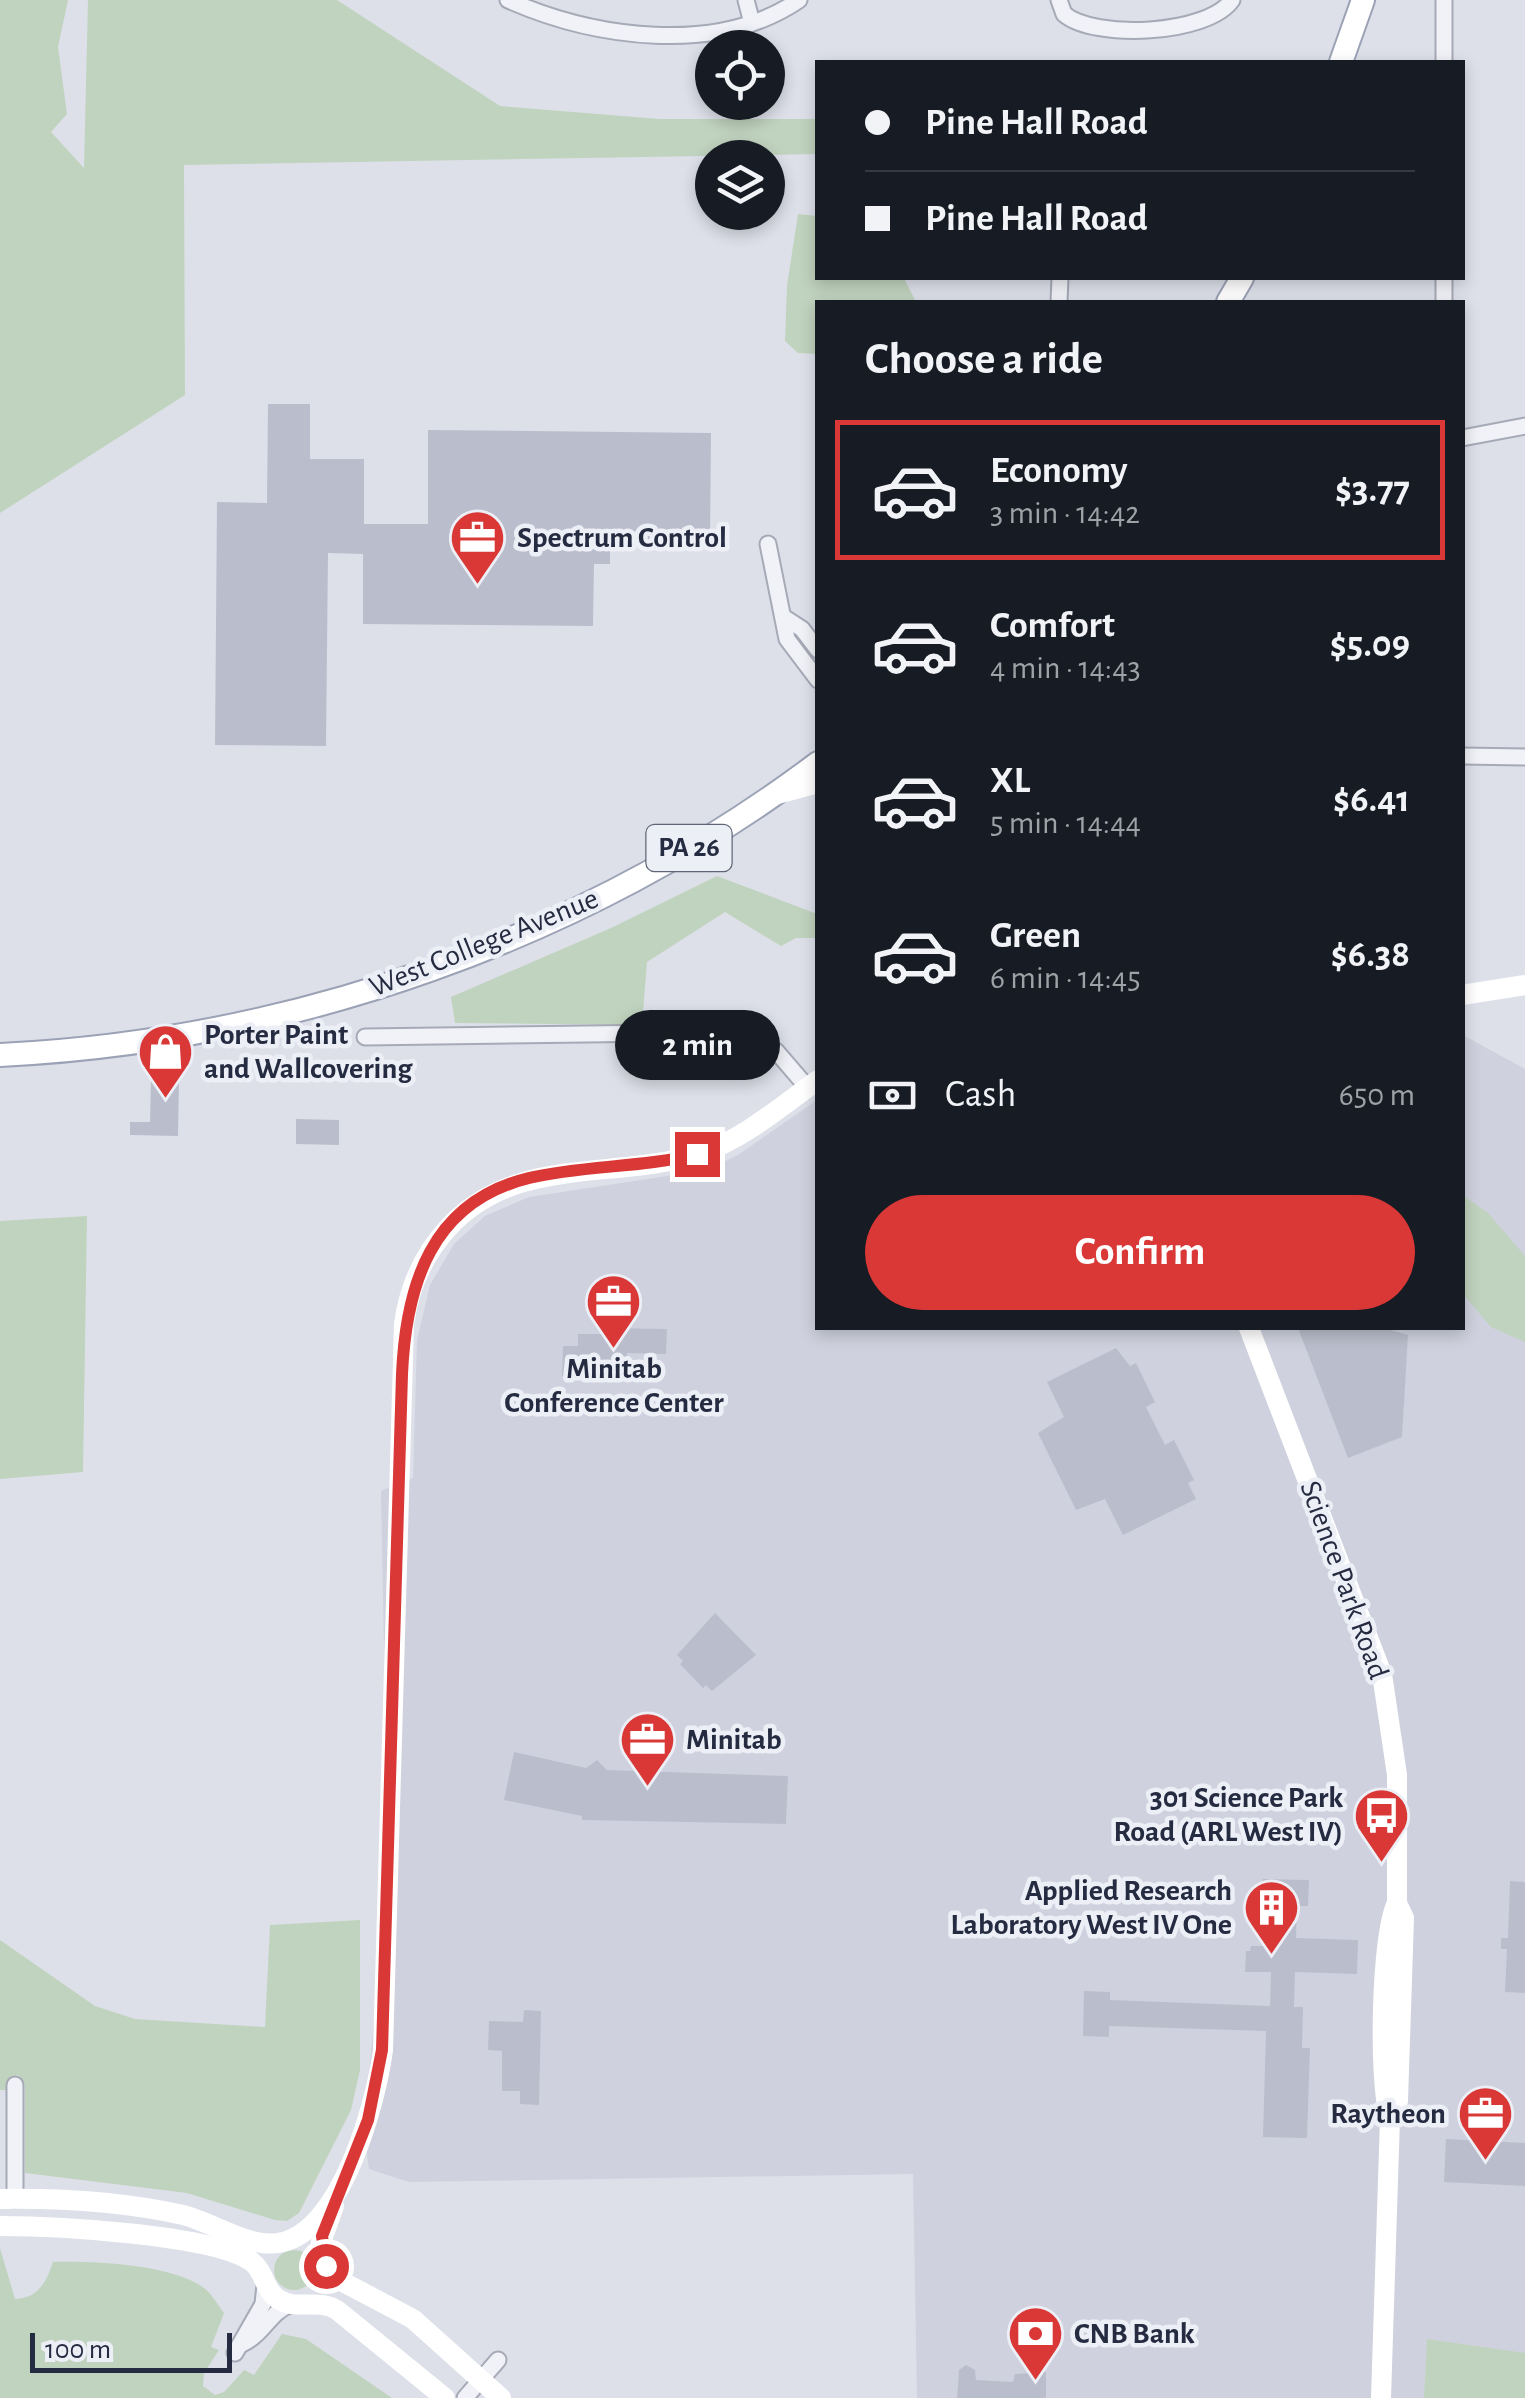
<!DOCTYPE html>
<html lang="en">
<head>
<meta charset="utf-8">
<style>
	body { margin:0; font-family:"Alegreya Sans",sans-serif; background:#242831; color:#f1f3f6; height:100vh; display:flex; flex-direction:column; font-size:38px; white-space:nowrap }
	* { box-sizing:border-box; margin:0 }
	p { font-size:32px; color:#9ea1a6 }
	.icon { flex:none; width:55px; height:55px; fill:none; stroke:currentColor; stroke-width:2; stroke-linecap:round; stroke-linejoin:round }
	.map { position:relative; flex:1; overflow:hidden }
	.drawer { position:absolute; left:815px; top:300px; width:650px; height:1030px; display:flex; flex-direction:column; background:#171b24; border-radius:0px; box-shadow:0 5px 15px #0003 }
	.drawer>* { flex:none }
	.hud { position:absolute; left:815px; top:60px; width:650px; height:220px; border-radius:0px; box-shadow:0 5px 15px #0003; display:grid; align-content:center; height:220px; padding:0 50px; background:#171b24 }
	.tools { position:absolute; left:695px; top:30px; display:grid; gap:20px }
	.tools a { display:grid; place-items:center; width:90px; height:90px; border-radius:50%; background:#171b24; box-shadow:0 5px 15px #0003; font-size:50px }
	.scale { position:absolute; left:30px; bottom:25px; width:202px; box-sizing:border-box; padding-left:10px; border:5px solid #252b41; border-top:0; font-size:28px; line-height:35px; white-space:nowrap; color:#252b41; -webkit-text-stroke:8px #edeff6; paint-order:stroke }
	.end { position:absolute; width:45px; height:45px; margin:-22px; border:12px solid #da3836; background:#fff; box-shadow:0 0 0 5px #fff }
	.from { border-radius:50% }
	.bubble { position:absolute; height:70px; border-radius:35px; background:#171b24; box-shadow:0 5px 15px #0003; font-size:32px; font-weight:600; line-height:70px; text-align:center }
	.hud b { display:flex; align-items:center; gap:35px; height:95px; font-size:38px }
	.hud b+b { border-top:2px solid #363941 }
	.hud i { width:25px; height:25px; background:#f1f3f6 }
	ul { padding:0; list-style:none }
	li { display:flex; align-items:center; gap:30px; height:140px; margin:0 20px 15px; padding:0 30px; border:5px solid transparent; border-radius:0px }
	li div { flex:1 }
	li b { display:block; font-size:38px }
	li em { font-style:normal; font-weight:600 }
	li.active { border-color:#da3836 }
	li>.icon { width:90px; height:90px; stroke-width:1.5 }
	h2 { padding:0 50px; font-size:45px; line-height:120px }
	.pay { display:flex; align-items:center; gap:25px; height:110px; padding:0 50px; font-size:38px }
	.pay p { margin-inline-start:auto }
	.action { display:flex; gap:20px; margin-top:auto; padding:20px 50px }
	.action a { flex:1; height:115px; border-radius:60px; background:#da3836; color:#fff; font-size:40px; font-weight:600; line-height:115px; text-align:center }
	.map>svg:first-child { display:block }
	.built { fill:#cfd2de }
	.green { fill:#c0d3be }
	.building { fill:#babecc }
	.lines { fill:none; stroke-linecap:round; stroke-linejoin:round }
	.street-casing { stroke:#a6aab7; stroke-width:19 }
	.primary-casing { stroke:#9ca2b6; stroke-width:26 }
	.street { stroke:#f1f2f7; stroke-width:15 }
	.secondary { stroke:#fff; stroke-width:20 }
	.primary { stroke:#fff; stroke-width:22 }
	.route { stroke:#da3836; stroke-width:12 }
	.labels { text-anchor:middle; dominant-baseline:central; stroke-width:9; stroke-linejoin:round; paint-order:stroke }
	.shield { fill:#edeff6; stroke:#616677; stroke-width:2.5 }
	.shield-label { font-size:28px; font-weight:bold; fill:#252b41 }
	.poi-label { font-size:30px; font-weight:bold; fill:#252b41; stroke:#edeff6; text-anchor:start }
	.street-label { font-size:30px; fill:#252b41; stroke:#edeff6 }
</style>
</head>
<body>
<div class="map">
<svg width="1525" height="2398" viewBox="0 0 1525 2398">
	<rect width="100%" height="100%" fill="#dde0e9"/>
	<!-- built -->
	<polygon class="built" points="1463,1035 1525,1069 1525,2398 917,2398 913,2174 409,2182 369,2169 364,2133 388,1861 381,1491 413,1478 417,1340 430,1285 454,1244 485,1216 529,1197 707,1170 738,1155 817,1100 818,1328 1462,1328"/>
	<!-- green -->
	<g class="green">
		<polygon points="0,0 68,0 58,47 67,114 51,132 84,168 88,0 337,0 500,106 659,119 817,119 817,154 184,165 185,395 0,513"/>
		<polygon points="798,214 817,216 818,278 904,278 916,302 818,302 817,354 798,353 785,341 787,286"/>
		<polygon points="717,876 817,914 817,938 796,938 781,946 725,912 647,962 642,1025 455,1023 451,997 611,928"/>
		<polygon points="1462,1195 1487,1212 1525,1256 1525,1342 1491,1327 1463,1294"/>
		<polygon points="87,1216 83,1472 0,1479 0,1221"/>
		<polygon points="360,1920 360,2070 351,2110 299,2213 287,2221 275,2220 187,2193 25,2173 25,2086 18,2075 8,2080 6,2090 0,2090 0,1940 95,2006 135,2019 265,2027 270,1925"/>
		<path d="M 0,2248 L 15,2299 C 38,2298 46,2283 53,2262 C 93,2261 171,2264 204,2288 C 212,2294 218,2305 224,2313 L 211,2347 L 219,2350 L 204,2373 L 203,2386 L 215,2395 L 224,2392 L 244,2370 L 254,2375 L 282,2334 L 306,2339 L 392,2398 L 0,2398 Z"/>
		<circle cx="294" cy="2270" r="20"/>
		<polygon points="1427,2339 1525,2353 1525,2398 1424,2398"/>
	</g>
	<!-- building -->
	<g class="building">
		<polygon points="268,404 310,404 310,459 364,459 364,524 428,524 428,430 711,433 710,542 610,541 610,564 594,564 593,626 363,624 363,554 328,553 326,746 215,745 217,502 267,503"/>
		<polygon points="151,1080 179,1080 178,1136 130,1135 130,1122 150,1122"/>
		<polygon points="296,1119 339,1120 339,1145 296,1144"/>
		<polygon points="605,1328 667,1329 666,1354 627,1353 627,1371 587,1370 586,1377 562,1376 563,1346 578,1346 578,1334 605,1334"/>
		<polygon points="1298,1328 1384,1328 1408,1335 1402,1437 1348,1458"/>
		<polygon points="1116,1348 1130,1366 1136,1363 1155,1402 1146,1407 1165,1445 1174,1440 1194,1480 1188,1483 1196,1499 1123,1535 1105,1499 1076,1510 1038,1433 1064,1417 1047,1382"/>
		<polygon points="715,1613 756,1655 712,1691 706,1685 703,1688 680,1664 683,1661 677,1655"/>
		<polygon points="514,1752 586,1768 597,1760 607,1770 788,1776 786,1824 582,1820 582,1816 504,1800"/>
		<polygon points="1263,1879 1309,1880 1308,1906 1297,1906 1296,1938 1358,1940 1357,1974 1295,1972 1294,2007 1303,2007 1302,2048 1310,2048 1307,2138 1263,2137 1266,2031 1109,2026 1109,2037 1083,2036 1084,1991 1110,1992 1110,2000 1270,2006 1271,1972 1245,1972 1246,1951 1250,1951 1251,1946 1272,1946 1273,1905 1262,1904"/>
		<polygon points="1510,1881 1525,1882 1525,1993 1505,1992 1507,1949 1501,1949 1501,1938 1508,1938"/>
		<polygon points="524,2010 541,2011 539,2105 520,2104 520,2091 502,2091 502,2051 488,2050 489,2021 523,2022"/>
		<polygon points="1446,2139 1525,2143 1525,2186 1444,2182"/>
		<polygon points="966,2365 975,2370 976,2380 1013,2382 1015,2374 1046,2372 1046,2398 957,2398 959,2370"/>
	</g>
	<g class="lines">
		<defs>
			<g id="street">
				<path d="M 508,0 C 594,38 717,56 799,0"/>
				<polyline points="746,0 752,23"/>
				<path d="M 1059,0 L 1064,14 C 1094,40 1208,35 1232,0"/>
				<polyline points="1444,0 1444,62"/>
				<polyline points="1059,302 1060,278"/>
				<polyline points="1444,302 1444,278"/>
				<polyline points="1462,438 1525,426"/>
				<polyline points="768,544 787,639 818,680"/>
				<polyline points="785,618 802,629 818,650"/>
				<polyline points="1462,756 1525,757"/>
				<polyline points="365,1037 742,1032 776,1051 807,1087"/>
				<polyline points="15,2199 15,2085"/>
				<path d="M 242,2344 C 264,2334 270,2311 292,2304"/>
				<polyline points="235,2353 263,2304 265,2285"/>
				<polyline points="465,2398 498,2360"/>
			</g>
			<g id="primary">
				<polyline points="1341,62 1363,0"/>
				<polyline points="1228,302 1242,278"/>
				<path d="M 0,1055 C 292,1041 584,939 818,763"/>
			</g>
		</defs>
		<!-- street casing -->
		<use href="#street" class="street-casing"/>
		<!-- primary casing -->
		<use href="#primary" class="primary-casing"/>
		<!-- street -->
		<use href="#street" class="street"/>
		<!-- secondary -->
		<g class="secondary">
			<polyline points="777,794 818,783"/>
			<polyline points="1462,995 1525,985"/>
			<polyline points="1249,1328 1382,1674 1397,1775 1397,1903 1404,1918 1398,2101 1390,2118"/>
			<path d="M 0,2199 C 61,2198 124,2202 183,2215 C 212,2222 249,2248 278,2243 C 341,2234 376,2103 383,2050 L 404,1324 C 409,1288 423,1255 448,1228 C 515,1154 615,1181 701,1153 C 744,1139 781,1106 818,1080"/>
			<path d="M 0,2226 C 51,2226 214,2234 252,2262 C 265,2272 264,2290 278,2299 C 297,2311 317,2298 337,2310 L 445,2398"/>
			<polyline points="326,2266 341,2281 413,2319 501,2398"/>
			<polyline points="326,2279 321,2242 334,2206"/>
			<path d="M 1381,2398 L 1390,2118 C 1378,2083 1381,1933 1397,1903"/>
		</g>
		<!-- primary -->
		<use href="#primary" class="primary"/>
	</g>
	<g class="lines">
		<!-- route -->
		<path class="route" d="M 326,2266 L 322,2236 L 368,2120 L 382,2050 L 402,1374 C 406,1285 431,1202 529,1178 C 584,1165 642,1168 697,1154"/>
	</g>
	<!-- icons -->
	<defs>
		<symbol id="office-pin" viewBox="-11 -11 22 30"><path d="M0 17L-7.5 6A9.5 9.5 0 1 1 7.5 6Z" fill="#da3836" stroke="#edeff6"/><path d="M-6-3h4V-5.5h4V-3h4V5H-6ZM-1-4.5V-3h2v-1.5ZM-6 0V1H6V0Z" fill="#fff"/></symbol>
		<symbol id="shop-pin" viewBox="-11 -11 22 30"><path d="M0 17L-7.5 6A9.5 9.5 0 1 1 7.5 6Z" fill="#da3836" stroke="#edeff6"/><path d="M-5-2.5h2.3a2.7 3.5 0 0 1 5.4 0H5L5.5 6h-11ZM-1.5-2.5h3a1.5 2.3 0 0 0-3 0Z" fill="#fff"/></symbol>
		<symbol id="bus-pin" viewBox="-11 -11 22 30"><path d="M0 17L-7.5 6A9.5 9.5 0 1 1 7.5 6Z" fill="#da3836" stroke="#edeff6"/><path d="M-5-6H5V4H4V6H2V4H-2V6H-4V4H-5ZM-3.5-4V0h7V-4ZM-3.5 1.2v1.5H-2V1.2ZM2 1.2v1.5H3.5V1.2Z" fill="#fff"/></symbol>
		<symbol id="building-pin" viewBox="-11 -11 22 30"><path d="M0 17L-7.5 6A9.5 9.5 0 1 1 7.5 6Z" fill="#da3836" stroke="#edeff6"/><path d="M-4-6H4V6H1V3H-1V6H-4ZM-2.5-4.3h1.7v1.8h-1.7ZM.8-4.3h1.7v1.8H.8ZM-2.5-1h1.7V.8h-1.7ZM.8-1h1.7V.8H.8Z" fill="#fff"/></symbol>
		<symbol id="bank-pin" viewBox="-11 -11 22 30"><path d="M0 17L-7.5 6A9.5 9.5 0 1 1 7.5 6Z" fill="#da3836" stroke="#edeff6"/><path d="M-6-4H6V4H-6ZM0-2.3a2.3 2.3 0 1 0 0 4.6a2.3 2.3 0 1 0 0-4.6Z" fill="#fff"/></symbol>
	</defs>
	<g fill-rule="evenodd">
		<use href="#office-pin" x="446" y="506" width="63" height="86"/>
		<use href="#shop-pin" x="134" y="1020" width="63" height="86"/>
		<use href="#office-pin" x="582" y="1270" width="63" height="86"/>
		<use href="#office-pin" x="616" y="1708" width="63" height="86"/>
		<use href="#bus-pin" x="1350" y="1784" width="63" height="86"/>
		<use href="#building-pin" x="1240" y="1876" width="63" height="86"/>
		<use href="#office-pin" x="1454" y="2082" width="63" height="86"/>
		<use href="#bank-pin" x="1004" y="2302" width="63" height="86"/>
	</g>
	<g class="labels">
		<!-- shield labels -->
		<rect class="shield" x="646.5" y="825" width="85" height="46" rx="8"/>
		<g class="shield-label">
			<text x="689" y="848">PA 26</text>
		</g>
		<!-- poi labels -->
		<g class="poi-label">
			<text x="517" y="538">Spectrum Control</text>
			<text x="204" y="1035">Porter Paint<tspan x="204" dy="34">and Wallcovering</tspan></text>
			<text x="614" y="1369" text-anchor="middle">Minitab<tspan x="614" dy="34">Conference Center</tspan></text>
			<text x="686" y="1740">Minitab</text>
			<text x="1343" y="1798" text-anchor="end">301 Science Park<tspan x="1343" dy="34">Road (ARL West IV)</tspan></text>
			<text x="1232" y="1891" text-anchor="end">Applied Research<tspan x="1232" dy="34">Laboratory West IV One</tspan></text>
			<text x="1446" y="2114" text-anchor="end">Raytheon</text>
			<text x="1074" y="2334">CNB Bank</text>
		</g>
		<!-- street labels -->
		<g class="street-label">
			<text transform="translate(484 943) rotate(-22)">West College Avenue</text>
			<text transform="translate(1344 1580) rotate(70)">Science Park Road</text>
		</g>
	</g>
</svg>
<div class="tools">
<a><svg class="icon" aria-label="locate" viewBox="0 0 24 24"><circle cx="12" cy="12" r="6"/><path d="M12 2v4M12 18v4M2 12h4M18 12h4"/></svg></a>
<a><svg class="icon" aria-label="layers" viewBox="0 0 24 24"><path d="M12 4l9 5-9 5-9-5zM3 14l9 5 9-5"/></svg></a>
</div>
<div class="scale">100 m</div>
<i class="end from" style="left:326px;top:2266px"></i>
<i class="end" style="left:697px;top:1154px"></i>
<div class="bubble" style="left:615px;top:1010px;width:165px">2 min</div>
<div class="hud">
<b><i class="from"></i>Pine Hall Road</b>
<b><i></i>Pine Hall Road</b>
</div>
<section class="drawer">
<h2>Choose a ride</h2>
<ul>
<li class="active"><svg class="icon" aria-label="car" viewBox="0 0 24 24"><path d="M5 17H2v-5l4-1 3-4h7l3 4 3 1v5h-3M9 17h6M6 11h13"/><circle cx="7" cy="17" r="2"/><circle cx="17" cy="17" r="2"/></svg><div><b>Economy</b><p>3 min · 14:42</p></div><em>$3.77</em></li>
<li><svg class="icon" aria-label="car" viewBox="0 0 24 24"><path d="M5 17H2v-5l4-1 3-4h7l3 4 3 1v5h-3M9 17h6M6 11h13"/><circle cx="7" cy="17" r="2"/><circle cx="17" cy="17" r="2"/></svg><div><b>Comfort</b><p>4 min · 14:43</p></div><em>$5.09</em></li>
<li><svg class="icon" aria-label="car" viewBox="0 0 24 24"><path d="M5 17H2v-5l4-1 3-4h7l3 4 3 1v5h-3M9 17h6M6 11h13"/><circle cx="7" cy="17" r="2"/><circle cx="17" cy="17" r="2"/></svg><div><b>XL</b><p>5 min · 14:44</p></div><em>$6.41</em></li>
<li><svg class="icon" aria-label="car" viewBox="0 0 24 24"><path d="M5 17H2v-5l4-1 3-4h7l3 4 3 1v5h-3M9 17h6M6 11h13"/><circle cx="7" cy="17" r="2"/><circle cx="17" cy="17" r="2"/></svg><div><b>Green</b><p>6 min · 14:45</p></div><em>$6.38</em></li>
</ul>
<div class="pay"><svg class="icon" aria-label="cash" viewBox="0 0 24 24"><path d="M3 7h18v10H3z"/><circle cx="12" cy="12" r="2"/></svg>Cash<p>650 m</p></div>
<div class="action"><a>Confirm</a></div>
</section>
</div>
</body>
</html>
